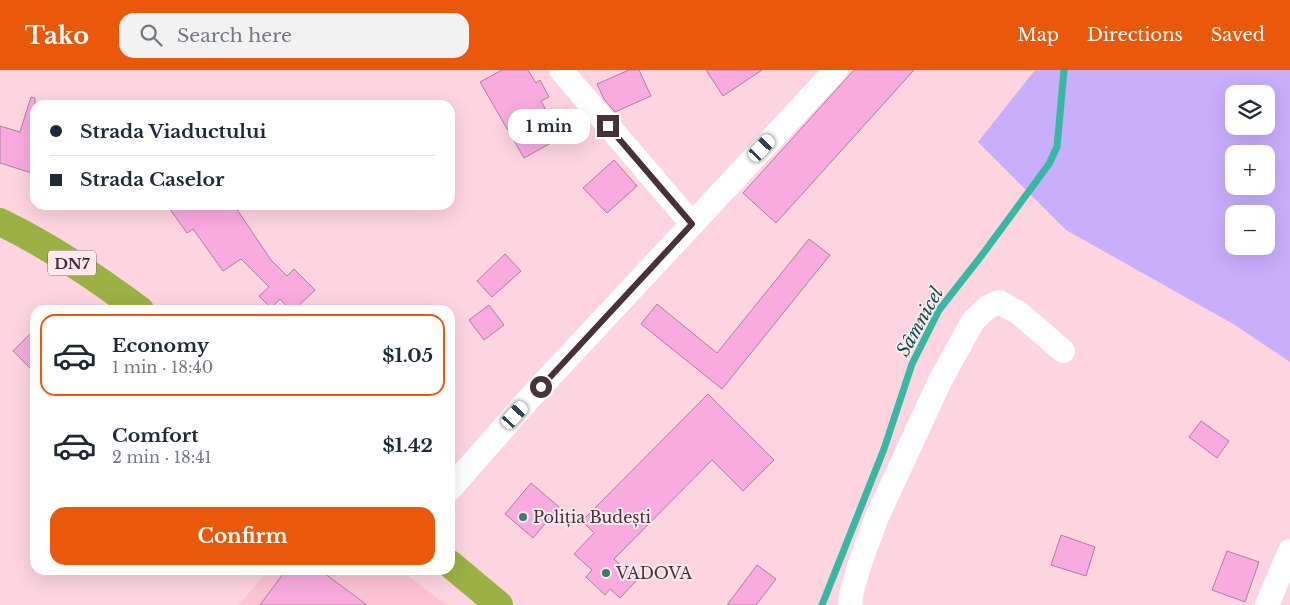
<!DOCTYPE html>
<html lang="en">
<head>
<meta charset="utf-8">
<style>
	body { margin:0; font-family:"Libre Baskerville",serif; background:#f2f2f3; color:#1f2937; height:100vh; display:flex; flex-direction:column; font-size:19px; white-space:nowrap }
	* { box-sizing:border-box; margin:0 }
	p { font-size:16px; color:#747a83 }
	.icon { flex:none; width:28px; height:28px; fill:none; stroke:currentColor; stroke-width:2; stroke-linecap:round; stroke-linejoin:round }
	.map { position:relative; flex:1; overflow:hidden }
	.sheet { position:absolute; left:30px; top:235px; width:425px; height:270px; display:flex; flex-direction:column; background:#fff; border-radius:15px; box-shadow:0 5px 20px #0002 }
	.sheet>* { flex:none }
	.banner { position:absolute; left:30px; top:30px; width:425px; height:110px; border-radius:15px; box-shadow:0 5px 20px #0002; display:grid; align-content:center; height:110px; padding:0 20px; background:#fff }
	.controls { position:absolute; left:1225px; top:15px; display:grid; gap:10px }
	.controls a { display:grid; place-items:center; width:50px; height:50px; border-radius:10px; background:#fff; box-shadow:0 5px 20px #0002; font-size:25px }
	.end { position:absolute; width:22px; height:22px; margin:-11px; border:6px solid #463238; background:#fff; box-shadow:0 0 0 2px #fff }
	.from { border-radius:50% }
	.bubble { position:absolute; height:35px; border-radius:15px; background:#fff; box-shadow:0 5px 20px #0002; font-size:16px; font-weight:800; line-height:35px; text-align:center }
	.car { position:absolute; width:15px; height:30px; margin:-15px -8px; border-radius:6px; box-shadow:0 0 4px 1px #0007; background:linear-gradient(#fff 24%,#345 0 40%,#fff 0 76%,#345 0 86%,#fff 0) }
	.banner b { display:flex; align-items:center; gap:18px; height:48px; font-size:19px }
	.banner b+b { border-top:1px solid #e0e1e3 }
	.banner i { width:12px; height:12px; background:#1f2937 }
	ul { padding:9px 0 0; list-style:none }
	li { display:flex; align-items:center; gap:15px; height:82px; margin:0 10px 8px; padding:0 10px; border:2px solid transparent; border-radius:15px }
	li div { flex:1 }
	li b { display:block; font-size:19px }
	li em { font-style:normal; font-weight:800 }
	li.current { border-color:#ea580c }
	li>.icon { width:45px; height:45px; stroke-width:1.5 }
	.cta { display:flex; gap:10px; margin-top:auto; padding:10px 20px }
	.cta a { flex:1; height:58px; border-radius:15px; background:#ea580c; color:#fff; font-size:20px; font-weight:800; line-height:58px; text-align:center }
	header { display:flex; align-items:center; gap:30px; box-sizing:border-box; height:70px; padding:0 25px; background:#ea580c; color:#fff }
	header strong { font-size:24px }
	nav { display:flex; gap:28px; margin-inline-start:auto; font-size:18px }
	.search { width:350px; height:45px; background:#f2f2f3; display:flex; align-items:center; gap:12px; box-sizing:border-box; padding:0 18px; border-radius:15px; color:#747a83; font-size:19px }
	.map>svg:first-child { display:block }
	.built { fill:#fdc3d3 }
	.green { fill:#c8aefb; fill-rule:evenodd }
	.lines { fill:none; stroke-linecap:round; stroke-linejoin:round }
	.stream { stroke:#36b8a3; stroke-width:7 }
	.building { fill:#f9aadf; stroke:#a9829b }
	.minor { stroke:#fff; stroke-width:24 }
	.highway { stroke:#9bb146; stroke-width:28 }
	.route { stroke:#463238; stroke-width:6 }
	.poi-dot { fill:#397d70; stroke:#fde8ed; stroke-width:2 }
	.labels { text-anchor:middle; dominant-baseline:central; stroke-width:4; stroke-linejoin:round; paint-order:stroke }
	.shield { fill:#fde8ed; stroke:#7d696e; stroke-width:1 }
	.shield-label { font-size:15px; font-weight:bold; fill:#463238 }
	.poi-label { font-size:16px; fill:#463238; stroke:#fde8ed; text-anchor:start }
	.water-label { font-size:18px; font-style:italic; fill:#085348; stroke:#fde8ed }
</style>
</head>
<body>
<header>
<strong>Tako</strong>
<div class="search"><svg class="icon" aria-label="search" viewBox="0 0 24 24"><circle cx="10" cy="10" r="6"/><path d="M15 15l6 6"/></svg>Search here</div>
<nav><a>Map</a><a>Directions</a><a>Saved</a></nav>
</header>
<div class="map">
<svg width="1290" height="535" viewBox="0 0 1290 535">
	<rect width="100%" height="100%" fill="#fdd4e0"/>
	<!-- built -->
	<polygon class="built" points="268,500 400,500 447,535 239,535"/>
	<!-- green -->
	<path class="green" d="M 1035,0 L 1290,0 L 1290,292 L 1235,255 L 1066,160 L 978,72 ZM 1234,24 L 1266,24 L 1266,56 L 1234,56 ZM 1234,84 L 1266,84 L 1266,116 L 1234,116 ZM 1234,144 L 1266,144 L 1266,176 L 1234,176 Z"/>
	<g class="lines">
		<!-- stream -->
		<polyline class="stream" points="822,535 884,379 912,294 939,240 982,185 1049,94 1057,77 1064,0"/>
	</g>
	<!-- building -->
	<g class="building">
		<polygon points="502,0 528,0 536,13 540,10 549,27 541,31 557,61 547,66 551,73 524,88 480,12"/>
		<polygon points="629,0 639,0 651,26 615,42 604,29 597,14"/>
		<polygon points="706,0 762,0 723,26"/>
		<polygon points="854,0 914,0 776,153 743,123"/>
		<polygon points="31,27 35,28 35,104 0,93 0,56 20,62"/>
		<polygon points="614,90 637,116 607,143 583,118"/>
		<polygon points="167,135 234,135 271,190 287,206 294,199 315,220 294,240 290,240 280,229 271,238 259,226 269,217 241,189 223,201 193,159 187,163"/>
		<polygon points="809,169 830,185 722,319 641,254 657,234 717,283"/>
		<polygon points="505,184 521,201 492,227 477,211"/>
		<polygon points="489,235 504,255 484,270 469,250"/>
		<polygon points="35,259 35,303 13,281"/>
		<polygon points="708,324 774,390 743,421 712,390 614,489 637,510 620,528 610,519 605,525 586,507 592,500 574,484 594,463 582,451"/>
		<polygon points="1201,351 1229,371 1217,388 1189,367"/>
		<polygon points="531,413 559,437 533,468 505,444"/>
		<polygon points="1061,465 1095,477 1086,506 1051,495"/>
		<polygon points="1227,481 1259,492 1245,532 1212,520"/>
		<polygon points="757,495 776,509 756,535 727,535"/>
		<polygon points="286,500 320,500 367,535 260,535"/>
	</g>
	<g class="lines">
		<!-- minor -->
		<g class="minor">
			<polyline points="561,0 692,154"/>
			<polyline points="450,419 527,331 836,0"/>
			<polyline points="850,535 852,520 861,490 877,447 940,311 973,251 988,237 999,232 1019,243 1063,281"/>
			<polyline points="1267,535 1290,481"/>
		</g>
		<!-- highway -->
		<g class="highway">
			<path d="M 0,152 C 50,176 95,207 140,240"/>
			<polyline points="450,494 499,535"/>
		</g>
	</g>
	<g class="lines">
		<!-- route -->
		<polyline class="route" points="541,317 692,154 608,56"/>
	</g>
	<!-- markers -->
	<g class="poi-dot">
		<circle cx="523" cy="447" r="5"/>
		<circle cx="606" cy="503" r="5"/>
	</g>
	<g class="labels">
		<!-- shield labels -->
		<rect class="shield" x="48" y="180.5" width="48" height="25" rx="4"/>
		<g class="shield-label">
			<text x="72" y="193">DN7</text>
		</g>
		<!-- poi labels -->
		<g class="poi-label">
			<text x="533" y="447">Poliția Budești</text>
			<text x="616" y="503">VADOVA</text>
		</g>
		<!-- water labels -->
		<g class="water-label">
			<text transform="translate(920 252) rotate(-61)">Sâmnicel</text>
		</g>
	</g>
</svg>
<div class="controls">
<a><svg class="icon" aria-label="layers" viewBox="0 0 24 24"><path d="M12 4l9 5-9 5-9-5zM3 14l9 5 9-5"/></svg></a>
<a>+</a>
<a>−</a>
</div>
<i class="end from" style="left:541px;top:317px"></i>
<i class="end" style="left:608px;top:56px"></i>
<div class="bubble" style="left:508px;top:39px;width:82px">1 min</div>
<i class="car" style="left:762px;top:78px;rotate:43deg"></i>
<i class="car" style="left:515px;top:345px;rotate:42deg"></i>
<div class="banner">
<b><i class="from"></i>Strada Viaductului</b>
<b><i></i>Strada Caselor</b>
</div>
<section class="sheet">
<ul>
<li class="current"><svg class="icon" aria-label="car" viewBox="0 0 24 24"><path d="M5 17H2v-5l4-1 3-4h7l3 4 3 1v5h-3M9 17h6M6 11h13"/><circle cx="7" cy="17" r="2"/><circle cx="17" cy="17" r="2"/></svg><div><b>Economy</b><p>1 min · 18:40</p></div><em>$1.05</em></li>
<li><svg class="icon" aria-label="car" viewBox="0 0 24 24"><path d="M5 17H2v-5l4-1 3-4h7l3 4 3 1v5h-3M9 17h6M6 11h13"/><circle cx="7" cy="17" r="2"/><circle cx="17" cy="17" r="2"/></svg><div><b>Comfort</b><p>2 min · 18:41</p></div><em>$1.42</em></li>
</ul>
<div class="cta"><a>Confirm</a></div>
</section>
</div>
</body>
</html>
